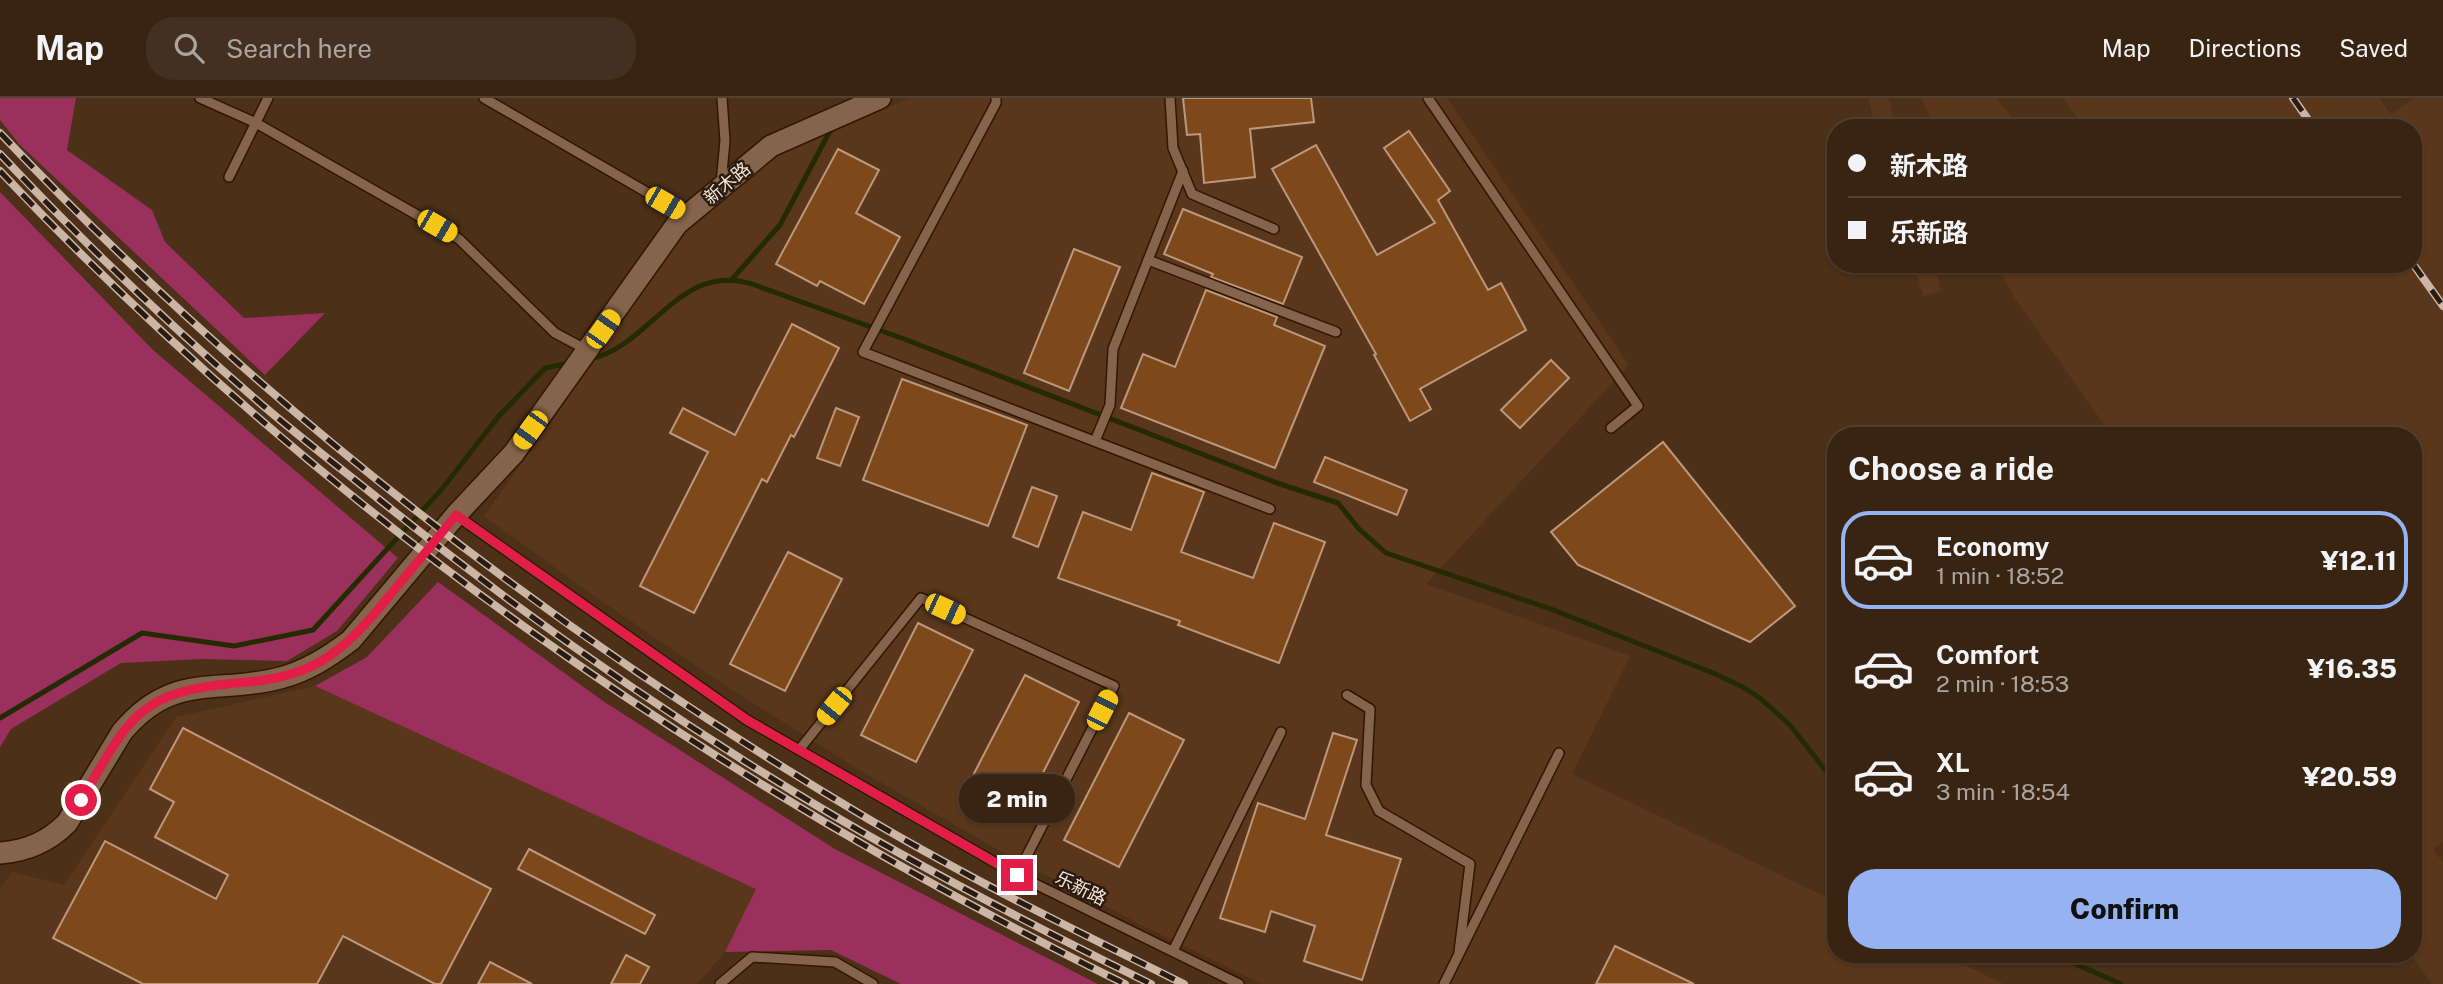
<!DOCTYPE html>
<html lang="en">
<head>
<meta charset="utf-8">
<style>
	body { margin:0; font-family:"Public Sans","Noto Sans SC",sans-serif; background:#443020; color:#f1f3f6; height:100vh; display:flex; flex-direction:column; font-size:26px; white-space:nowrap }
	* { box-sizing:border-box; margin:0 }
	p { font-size:23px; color:#aba49f }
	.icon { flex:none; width:38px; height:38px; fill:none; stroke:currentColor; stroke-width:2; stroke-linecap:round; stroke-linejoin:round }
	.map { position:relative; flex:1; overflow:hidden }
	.sheet { position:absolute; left:1827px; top:329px; width:595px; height:536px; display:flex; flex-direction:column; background:#392412; border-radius:28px; box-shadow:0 2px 5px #0004,0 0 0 2px #534132 }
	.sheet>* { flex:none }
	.guide { position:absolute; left:1827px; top:21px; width:595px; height:154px; border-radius:28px; box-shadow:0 2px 5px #0004,0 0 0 2px #534132; display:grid; align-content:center; height:154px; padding:0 21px; background:#392412 }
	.end { position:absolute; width:32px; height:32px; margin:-16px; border:9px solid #e11d48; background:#fff; box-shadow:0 0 0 4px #fff }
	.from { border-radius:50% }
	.bubble { position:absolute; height:49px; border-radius:24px; background:#392412; box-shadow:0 2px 5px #0004,0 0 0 2px #534132; font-size:23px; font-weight:800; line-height:49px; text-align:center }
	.car { position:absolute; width:21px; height:42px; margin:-21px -10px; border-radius:9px; box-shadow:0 0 5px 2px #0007; background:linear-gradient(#f5c518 24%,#345 0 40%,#f5c518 0 76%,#345 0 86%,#f5c518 0) }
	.guide b { display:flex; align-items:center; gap:24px; height:66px; font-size:26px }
	.guide b+b { border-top:2px solid #534132 }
	.guide i { width:18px; height:18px; background:#f1f3f6 }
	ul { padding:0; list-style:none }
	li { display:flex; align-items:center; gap:21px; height:98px; margin:0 14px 10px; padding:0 7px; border:4px solid transparent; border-radius:28px }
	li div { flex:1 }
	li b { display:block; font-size:26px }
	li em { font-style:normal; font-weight:800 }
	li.active { border-color:#95b2f1 }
	li>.icon { width:63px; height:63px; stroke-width:1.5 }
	h2 { padding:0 21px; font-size:32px; line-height:84px }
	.cta { display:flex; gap:14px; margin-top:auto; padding:14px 21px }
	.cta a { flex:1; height:80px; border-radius:28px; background:#95b2f1; color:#111; font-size:28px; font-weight:800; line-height:80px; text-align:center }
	header { display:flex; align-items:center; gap:42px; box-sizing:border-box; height:98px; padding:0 35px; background:#392412; border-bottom:2px solid #534132 }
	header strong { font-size:33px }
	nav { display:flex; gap:38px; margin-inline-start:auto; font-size:24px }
	.search { width:490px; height:63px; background:#443020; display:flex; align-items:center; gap:18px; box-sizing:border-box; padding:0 24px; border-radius:28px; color:#aba49f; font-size:26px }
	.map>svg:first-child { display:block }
	.built { fill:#5a371a }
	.green { fill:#9a315d }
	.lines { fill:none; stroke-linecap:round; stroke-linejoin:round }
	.stream { stroke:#252b01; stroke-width:5 }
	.building { fill:#7e491a; stroke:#bb987e; stroke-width:2 }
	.service-casing { stroke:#311700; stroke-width:12 }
	.tertiary-casing { stroke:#311700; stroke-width:24 }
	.service { stroke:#85644c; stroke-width:9 }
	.tertiary { stroke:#85644c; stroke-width:21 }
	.rail-casing { stroke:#cbb6a6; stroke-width:8 }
	.rail { stroke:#281b11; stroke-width:5; stroke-dasharray:16; stroke-linecap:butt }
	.route { stroke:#e11d48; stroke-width:9 }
	.labels { text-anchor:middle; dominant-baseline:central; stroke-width:5; stroke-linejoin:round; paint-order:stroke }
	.street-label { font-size:18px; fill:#f7e4d6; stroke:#281b11 }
</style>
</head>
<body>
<header>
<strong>Map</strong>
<div class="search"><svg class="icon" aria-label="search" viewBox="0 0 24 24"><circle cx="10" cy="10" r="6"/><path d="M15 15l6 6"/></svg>Search here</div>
<nav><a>Map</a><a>Directions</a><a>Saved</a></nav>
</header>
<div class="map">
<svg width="2443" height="886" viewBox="0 0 2443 886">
	<rect width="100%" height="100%" fill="#4c3018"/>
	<!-- built -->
	<g class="built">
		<polygon points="909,0 1447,0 1629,267 1426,486 1630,558 1572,676 1836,804 1836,856 1942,856 2004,886 1262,886 1141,827 1000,753 861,673 726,588 594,498 484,418 686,133 777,57"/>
		<polygon points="1868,0 1888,0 1896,30 1876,30"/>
		<polygon points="1922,0 1996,0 2021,30 1934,30"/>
		<polygon points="2063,0 2379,0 2391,16 2414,0 2443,0 2443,744 2433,751 2443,765 2443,886 2432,886 2410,856 2413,856 2413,338 2112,338 2014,199 1996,166 2413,166 2413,30 2085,30"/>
		<polygon points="1914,166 1934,166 1941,193 1923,198"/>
		<polygon points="315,588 757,791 725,854 697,886 0,886 0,790 12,774 64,787 176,619"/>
	</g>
	<!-- green -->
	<g class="green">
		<polygon points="0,0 76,0 67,52 152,112 165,144 244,220 325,215 265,277 19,46 0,22"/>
		<polygon points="0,94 153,252 398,460 337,533 287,563 203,561 121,565 11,631 0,649"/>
		<polygon points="438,484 606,605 835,751 1098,886 901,886 831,852 725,854 756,791 315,588 367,559"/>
	</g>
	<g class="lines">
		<!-- stream -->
		<g class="stream">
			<polyline points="733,180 780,127 830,33"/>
			<path d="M 590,261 C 652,248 679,163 752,186 L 904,241 L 1277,385 L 1338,405 L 1359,431 L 1386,455 L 1551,511 L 1713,575 L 1743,589 L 1760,600 L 1790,627 L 1836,686"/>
			<polyline points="0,620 142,535 234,548 313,532 442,391 498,319 545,270 570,265"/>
			<polyline points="2053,856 2121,886"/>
		</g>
	</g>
	<!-- building -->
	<g class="building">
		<polygon points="1183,0 1311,0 1314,24 1250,31 1255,79 1204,85 1200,36 1187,37"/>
		<polygon points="1409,33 1450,93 1438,102 1488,192 1501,185 1526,232 1420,291 1431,311 1410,323 1374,257 1376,256 1272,71 1316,47 1377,157 1435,125 1384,50"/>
		<polygon points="838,51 879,72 856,115 900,139 864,206 820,183 817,188 776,166"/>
		<polygon points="1183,111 1302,159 1283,206 1211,179 1213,176 1164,156"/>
		<polygon points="1074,151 1120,169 1069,293 1024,275"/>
		<polygon points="1206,192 1277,219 1274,227 1325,248 1275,370 1121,310 1143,256 1175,269"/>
		<polygon points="792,226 839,250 794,339 791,337 767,384 762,381 694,515 640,488 708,354 670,335 683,310 735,337"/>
		<polygon points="1551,262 1569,280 1520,330 1501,312"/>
		<polygon points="902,281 1027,327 988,428 863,382"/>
		<polygon points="836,310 859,319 840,368 817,360"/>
		<polygon points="1663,344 1795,508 1750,544 1578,467 1551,434"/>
		<polygon points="1325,359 1407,392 1397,417 1314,384"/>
		<polygon points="1152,375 1204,394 1181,454 1253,480 1274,425 1325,444 1279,565 1178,527 1180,523 1058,480 1083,414 1131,432"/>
		<polygon points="1032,389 1057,398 1038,449 1013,439"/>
		<polygon points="788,454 842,481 785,593 730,566"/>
		<polygon points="918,525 973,552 916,664 861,637"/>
		<polygon points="1025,577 1079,604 1022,716 967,689"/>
		<polygon points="1129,615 1184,642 1119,769 1064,742"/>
		<polygon points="183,630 491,791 441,886 435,886 343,838 317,886 143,886 53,840 105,743 216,801 228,777 155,739 174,704 150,691"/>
		<polygon points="1333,635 1357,642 1326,737 1401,761 1362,882 1304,863 1315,828 1271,813 1265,834 1220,820 1258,705 1305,721"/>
		<polygon points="529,751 655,817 645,836 518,771"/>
		<polygon points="1615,848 1694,886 1596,886"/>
		<polygon points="626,857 649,869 640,886 611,886"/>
		<polygon points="490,864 532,886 478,886"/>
	</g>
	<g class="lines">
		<defs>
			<g id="service">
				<polyline points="200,0 256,25 459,141 555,235 587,252"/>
				<polyline points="484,0 686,117"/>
				<polyline points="996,0 996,5 863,254 1270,411"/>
				<polyline points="1170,0 1173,50 1192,96 1274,131"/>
				<polyline points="1428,0 1638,308 1611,330"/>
				<polyline points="229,79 268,0"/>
				<polyline points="721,85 725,43 722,0"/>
				<polyline points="1148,162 1336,234"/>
				<polyline points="1095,343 1110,307 1113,251 1183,73"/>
				<polyline points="457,418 747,622 1017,777 1239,886"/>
				<polyline points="1347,597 1370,611 1366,687 1379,713 1470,766 1459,854"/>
				<polyline points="799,652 921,500 1114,588 1017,777"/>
				<polyline points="1173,853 1281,634"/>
				<polyline points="720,886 752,859 835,864 873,886"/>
				<polyline points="1444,886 1559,655"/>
			</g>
			<path id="tertiary" d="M 0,755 C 27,753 48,744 67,725 L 122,634 C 173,573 215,597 280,580 C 307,573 329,559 351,542 L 456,417 L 514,355 L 677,126 L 771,48 L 880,0"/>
		</defs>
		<!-- service casing -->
		<use href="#service" class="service-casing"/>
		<!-- tertiary casing -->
		<use href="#tertiary" class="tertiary-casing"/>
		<!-- service -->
		<use href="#service" class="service"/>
		<!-- tertiary -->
		<use href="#tertiary" class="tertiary"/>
		<defs>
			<g id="rail">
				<polyline points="2293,0 2314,30"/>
				<path d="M 0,35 C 257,306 549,532 870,722 C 972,782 1078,834 1184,886"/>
				<path d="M 0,56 C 80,141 165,223 253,299 C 291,332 331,363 370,394 C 504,503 644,602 791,692 C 907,763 1029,826 1151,886"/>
				<path d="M 0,73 C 320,412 707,681 1125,886"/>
				<polyline points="2413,166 2443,208"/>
			</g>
		</defs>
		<!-- rail casing -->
		<use href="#rail" class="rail-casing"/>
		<!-- rail -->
		<use href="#rail" class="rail"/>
	</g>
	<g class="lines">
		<!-- route -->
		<path class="route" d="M 81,702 C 129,622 135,594 236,585 C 265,583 292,579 318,565 C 350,547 372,519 395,491 C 415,467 436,442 456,417 L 747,622 L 1017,777"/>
	</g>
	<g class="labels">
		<!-- street labels -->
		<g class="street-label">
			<text transform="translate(727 85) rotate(-40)">新木路</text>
			<text transform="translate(1081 790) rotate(26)">乐新路</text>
		</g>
	</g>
</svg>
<i class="end from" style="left:81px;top:702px"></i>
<i class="end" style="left:1017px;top:777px"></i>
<div class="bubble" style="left:959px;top:676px;width:116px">2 min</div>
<i class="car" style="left:665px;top:105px;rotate:120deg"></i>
<i class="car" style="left:437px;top:128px;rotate:120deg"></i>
<i class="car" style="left:603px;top:231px;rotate:35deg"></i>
<i class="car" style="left:530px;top:332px;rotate:216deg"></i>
<i class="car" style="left:945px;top:511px;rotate:115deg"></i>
<i class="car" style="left:834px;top:608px;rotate:219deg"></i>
<i class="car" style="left:1102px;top:612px;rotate:27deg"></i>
<div class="guide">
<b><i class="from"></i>新木路</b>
<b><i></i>乐新路</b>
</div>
<section class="sheet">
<h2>Choose a ride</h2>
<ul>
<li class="active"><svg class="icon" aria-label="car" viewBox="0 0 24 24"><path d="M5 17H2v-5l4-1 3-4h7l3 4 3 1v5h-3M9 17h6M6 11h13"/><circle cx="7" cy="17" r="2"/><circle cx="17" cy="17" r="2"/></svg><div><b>Economy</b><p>1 min · 18:52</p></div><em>¥12.11</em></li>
<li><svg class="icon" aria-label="car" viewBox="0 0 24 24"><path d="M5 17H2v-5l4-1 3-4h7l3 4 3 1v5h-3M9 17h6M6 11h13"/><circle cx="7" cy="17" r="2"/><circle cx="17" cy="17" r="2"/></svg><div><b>Comfort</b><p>2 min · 18:53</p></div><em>¥16.35</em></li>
<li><svg class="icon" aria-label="car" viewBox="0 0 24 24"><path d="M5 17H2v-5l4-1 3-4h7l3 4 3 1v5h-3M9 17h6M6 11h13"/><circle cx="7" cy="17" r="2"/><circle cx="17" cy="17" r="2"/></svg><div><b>XL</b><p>3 min · 18:54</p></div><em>¥20.59</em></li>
</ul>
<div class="cta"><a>Confirm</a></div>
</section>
</div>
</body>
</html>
